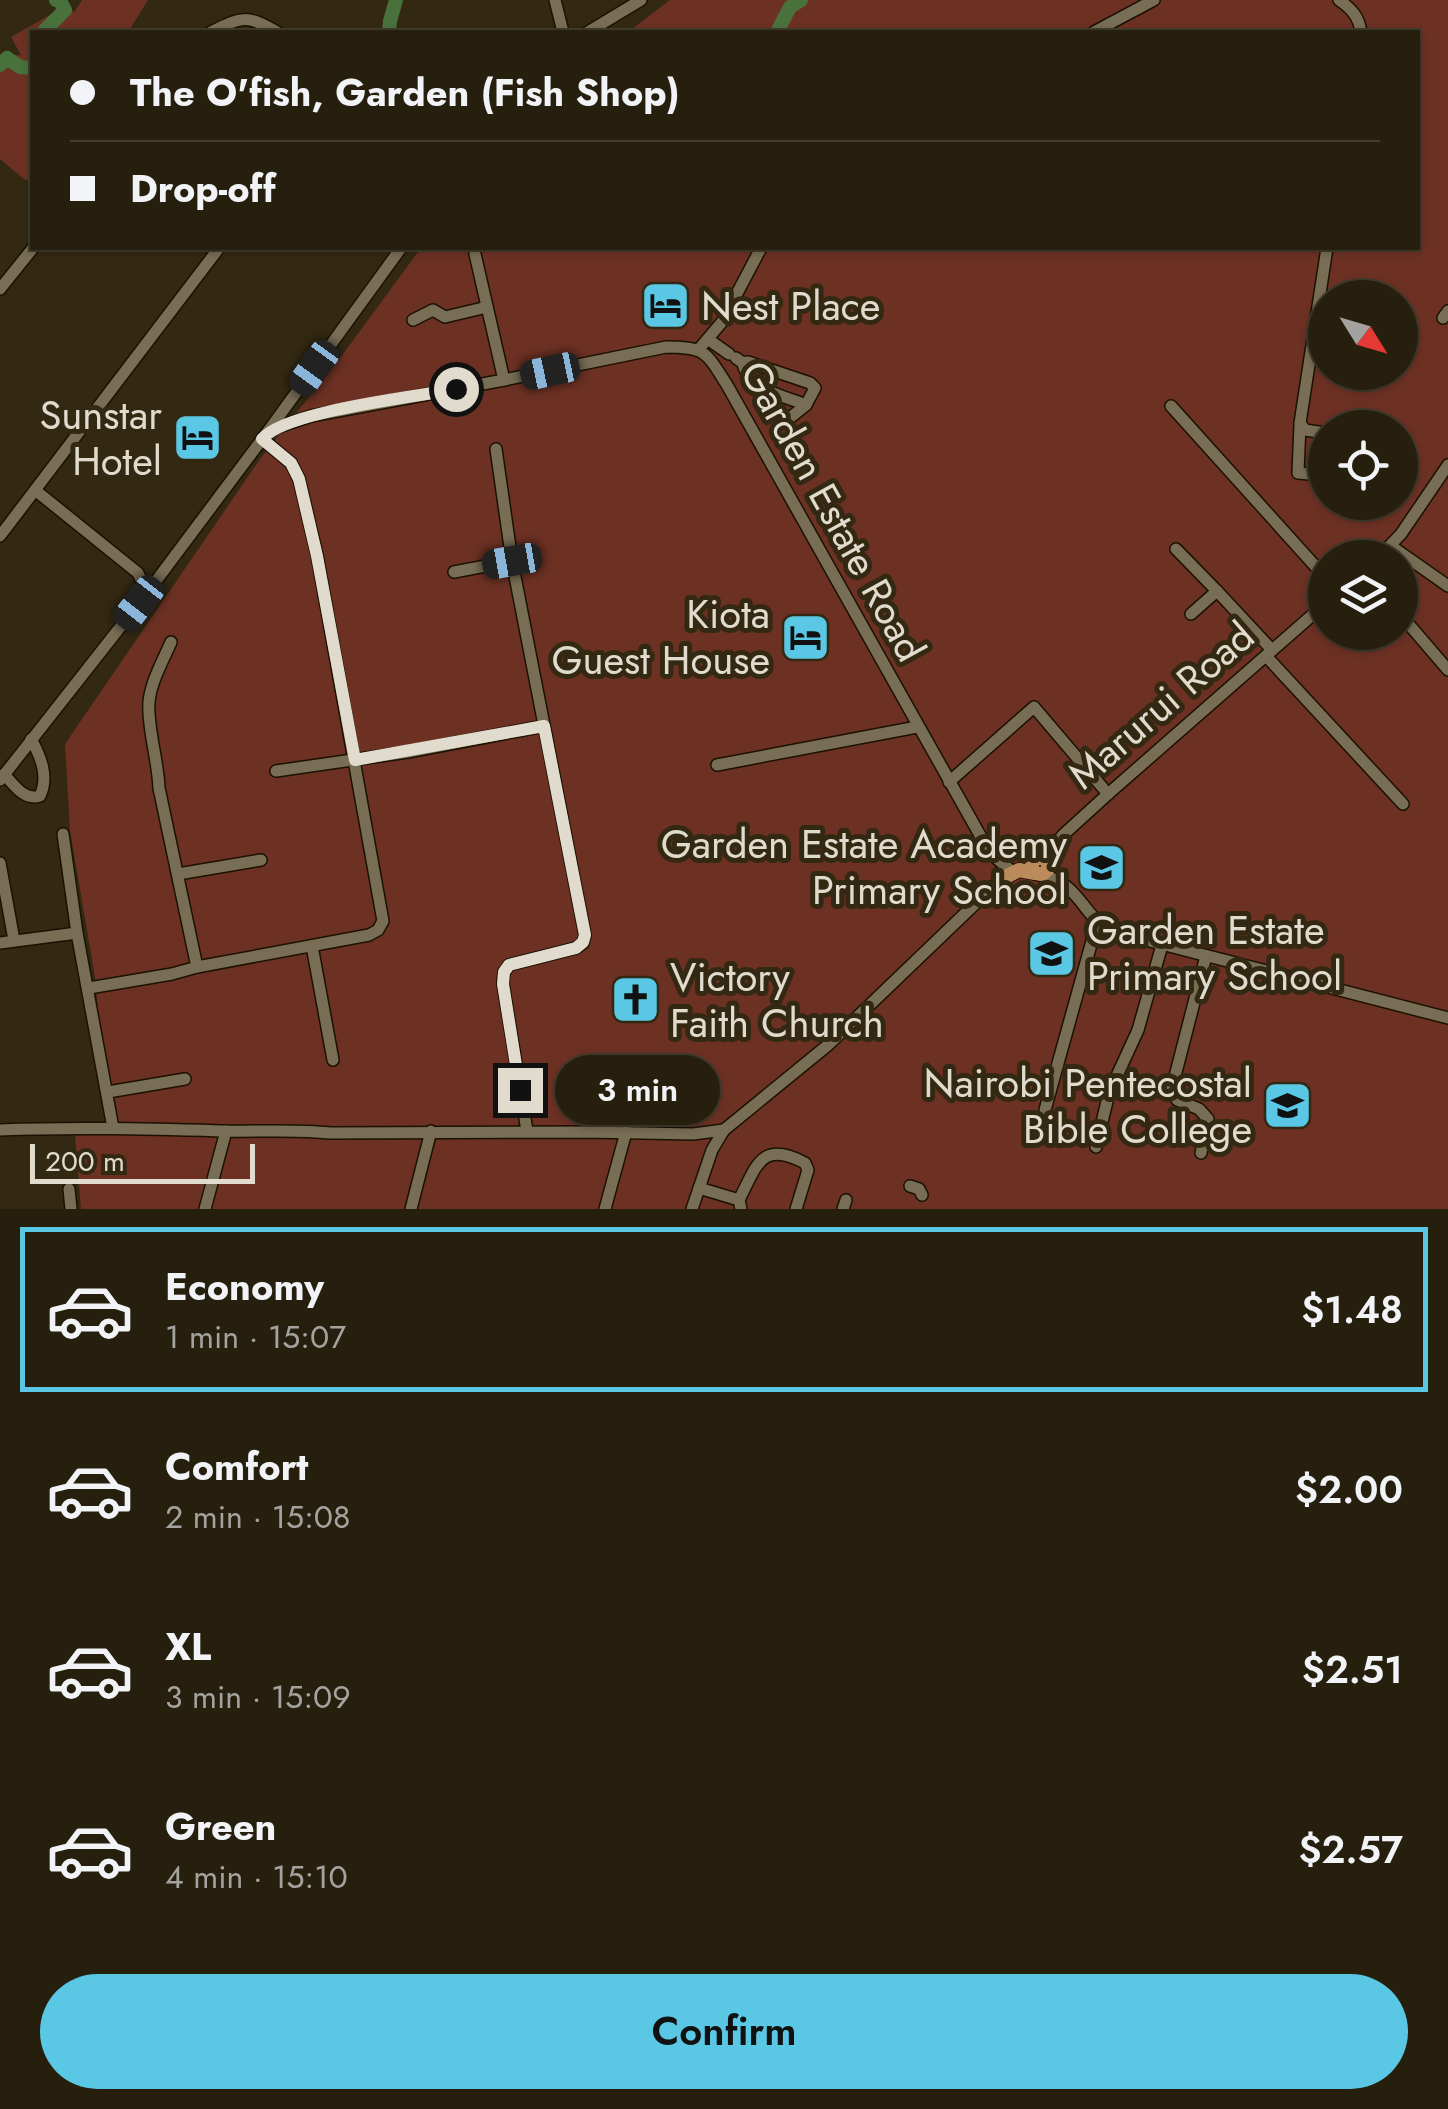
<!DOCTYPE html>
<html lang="en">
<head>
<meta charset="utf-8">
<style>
	body { margin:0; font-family:Jost,sans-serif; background:#2e2717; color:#f1f3f6; height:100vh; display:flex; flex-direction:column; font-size:38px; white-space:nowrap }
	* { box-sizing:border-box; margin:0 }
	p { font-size:32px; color:#a4a29e }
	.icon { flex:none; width:55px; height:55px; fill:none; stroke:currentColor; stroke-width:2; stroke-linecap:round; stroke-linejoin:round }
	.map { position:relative; height:1209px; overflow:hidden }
	.sheet { display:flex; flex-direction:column; background:#261f0e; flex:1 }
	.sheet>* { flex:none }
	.hud { position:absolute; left:30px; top:30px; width:1390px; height:220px; border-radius:0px; box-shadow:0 2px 8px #0004,0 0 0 2px #423d2e; display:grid; align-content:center; height:220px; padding:0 40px; background:#261f0e }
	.needle { width:65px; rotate:127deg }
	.controls { position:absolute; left:1308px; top:280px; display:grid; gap:20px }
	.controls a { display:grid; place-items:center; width:110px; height:110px; border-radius:50%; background:#261f0e; box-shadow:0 2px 8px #0004,0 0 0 2px #423d2e; font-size:50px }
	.scale { position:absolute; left:30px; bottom:25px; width:225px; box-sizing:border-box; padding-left:10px; border:5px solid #e1dbce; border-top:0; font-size:28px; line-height:35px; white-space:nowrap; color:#e1dbce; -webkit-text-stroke:8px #332913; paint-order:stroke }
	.end { position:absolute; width:45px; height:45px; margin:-22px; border:12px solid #e1dbce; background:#111; box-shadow:0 0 0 5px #111 }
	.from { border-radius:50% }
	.bubble { position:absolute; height:70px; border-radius:35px; background:#261f0e; box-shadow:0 2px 8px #0004,0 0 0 2px #423d2e; font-size:32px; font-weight:600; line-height:70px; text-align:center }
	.car { position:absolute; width:30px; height:60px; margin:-30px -15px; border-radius:12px; box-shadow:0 0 8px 2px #0007; background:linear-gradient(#222 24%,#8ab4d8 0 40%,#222 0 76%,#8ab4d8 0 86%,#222 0) }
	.hud b { display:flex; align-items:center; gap:35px; height:95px; font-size:38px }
	.hud b+b { border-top:2px solid #423d2e }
	.hud i { width:25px; height:25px; background:#f1f3f6 }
	ul { padding:18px 0 0; list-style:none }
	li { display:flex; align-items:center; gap:30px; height:165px; margin:0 20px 15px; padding:0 20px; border:5px solid transparent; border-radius:0px }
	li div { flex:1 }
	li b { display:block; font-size:38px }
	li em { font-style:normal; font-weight:600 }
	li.selected { border-color:#5ac8e5 }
	li>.icon { width:90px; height:90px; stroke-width:1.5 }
	.cta { display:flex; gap:20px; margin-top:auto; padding:20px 40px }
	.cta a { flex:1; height:115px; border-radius:60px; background:#5ac8e5; color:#111; font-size:40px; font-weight:600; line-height:115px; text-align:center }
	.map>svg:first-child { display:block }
	.green { fill:#6d3124; fill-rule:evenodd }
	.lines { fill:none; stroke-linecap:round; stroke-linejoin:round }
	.river { stroke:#48713c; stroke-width:14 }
	.minor-casing { stroke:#1a1100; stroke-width:14 }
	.major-casing { stroke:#1a1100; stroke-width:16 }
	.minor { stroke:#786d55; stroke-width:11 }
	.major { stroke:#bc8b5b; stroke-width:14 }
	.route { stroke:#e1dbce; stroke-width:12 }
	.labels { text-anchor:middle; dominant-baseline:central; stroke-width:10; stroke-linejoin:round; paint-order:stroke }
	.poi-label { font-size:40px; fill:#e1dbce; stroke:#332913; text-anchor:end }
	.street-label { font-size:40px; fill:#e1dbce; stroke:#332913 }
</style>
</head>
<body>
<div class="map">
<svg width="1448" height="1209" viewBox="0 0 1448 1209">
	<rect width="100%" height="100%" fill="#332913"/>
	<!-- green -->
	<g class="green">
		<polygon points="82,0 148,0 128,32 32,32 32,182 24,179 0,159 0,56 21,55 11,37 50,15 75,11"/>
		<path d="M 670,0 L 1448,0 L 1448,1209 L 81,1209 L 75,1134 L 109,1133 L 95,977 L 70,831 L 65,744 L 260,459 L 343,354 L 421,248 L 1418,248 L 1418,32 L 628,32 ZM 1325,298 L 1400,298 L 1400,372 L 1325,372 ZM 1325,428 L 1400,428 L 1400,502 L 1325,502 ZM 1325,558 L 1400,558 L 1400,632 L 1325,632 Z"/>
	</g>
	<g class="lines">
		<!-- river -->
		<g class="river">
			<polyline points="43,32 65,10 60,1 56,0"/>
			<polyline points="389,32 390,21 396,0"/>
			<polyline points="777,32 790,7 801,0"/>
			<polyline points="0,65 7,58 20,67 32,68"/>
		</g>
		<defs>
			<g id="minor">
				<polyline points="555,0 563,32"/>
				<path d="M 1339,0 C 1352,9 1359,17 1361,32"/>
				<path d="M 211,32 C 241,17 247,14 277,32"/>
				<polyline points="588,32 641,0"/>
				<polyline points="1094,32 1154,0"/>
				<polyline points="475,254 504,380"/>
				<polyline points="0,289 33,248"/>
				<polyline points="1443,318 1448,311"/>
				<polyline points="413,320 433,310 445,317 487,307"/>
				<polyline points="709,340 729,354"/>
				<polyline points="699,349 722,322 761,248"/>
				<path d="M 736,358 L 743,363 L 748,362 L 810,383 L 815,388 L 806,405 C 784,396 747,389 743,363"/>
				<polyline points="754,384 766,405 786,421 806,405"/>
				<polyline points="1171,406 1325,577"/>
				<polyline points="1300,424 1298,473 1320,475"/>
				<polyline points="269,430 401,248"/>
				<polyline points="1325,433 1305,430 1300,423 1327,248"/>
				<polyline points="496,449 512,561 585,935 583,943 576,948 509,965 504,972 503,984 527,1131"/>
				<polyline points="35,490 138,573 147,593"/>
				<polyline points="0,536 219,248"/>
				<polyline points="1391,546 1448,586"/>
				<polyline points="1176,549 1217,591"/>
				<polyline points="1378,558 1401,534 1448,465"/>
				<polyline points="454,572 512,561"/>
				<polyline points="1191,614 1217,591 1272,650"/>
				<polyline points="1400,614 1448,670"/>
				<polyline points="1266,656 1403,804"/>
				<polyline points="717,765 917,727"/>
				<polyline points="276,771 408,752 544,726"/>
				<path d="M 4,774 C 14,785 24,801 40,796 C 49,777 41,757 31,739"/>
				<path d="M 0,780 L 147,593 L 269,430 L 311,416 L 504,380 L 666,347 C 706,347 706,352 727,385 L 990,853 L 1013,872"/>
				<polyline points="949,782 1034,707 1108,794"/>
				<polyline points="63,834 77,933 113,1128"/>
				<polyline points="1043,859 1063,835 1108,794 1325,604"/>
				<polyline points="0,863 14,940"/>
				<polyline points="178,874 261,860"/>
				<path d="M 1039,874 C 1047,877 1056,878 1062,883 C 1085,899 1086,919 1115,932 L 1448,1018"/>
				<polyline points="0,943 77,933"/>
				<polyline points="312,946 333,1060"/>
				<polyline points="197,967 369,935 378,930 383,921 317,555 299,479 291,463 262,439"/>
				<path d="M 89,988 L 172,974 L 197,967 L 159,788 C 158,760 147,727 149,702 C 151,681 163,661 171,642"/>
				<polyline points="108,1092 185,1079"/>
				<polyline points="1045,1110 1097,923"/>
				<path d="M 0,1130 C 75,1127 148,1129 223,1131 C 259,1132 294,1129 330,1133 L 588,1132 L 693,1134 L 724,1130"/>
				<polyline points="1096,1147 1109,1093 1138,1030 1162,945"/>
				<polyline points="1201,1153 1208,1119 1199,1109 1177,1100 1172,1088 1206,956"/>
				<polyline points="910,1186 919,1189 922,1195"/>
				<polyline points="699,1188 739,1200 741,1209"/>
				<polyline points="69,1189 71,1209"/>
				<path d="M 739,1200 C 757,1165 761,1140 805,1163 L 808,1170 L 796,1209"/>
				<polyline points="205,1209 226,1131"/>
				<polyline points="411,1209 431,1131"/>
				<polyline points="605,1209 626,1132"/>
				<polyline points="692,1209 712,1150 724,1130 828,1045 1000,880 999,873"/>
				<polyline points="843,1209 846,1200"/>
			</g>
			<g id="major">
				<circle cx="1040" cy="866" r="8"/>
				<polyline points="1000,880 1019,870 1035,873"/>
			</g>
		</defs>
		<!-- minor casing -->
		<use href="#minor" class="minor-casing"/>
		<!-- major casing -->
		<use href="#major" class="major-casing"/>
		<!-- minor -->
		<use href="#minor" class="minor"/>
		<!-- major -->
		<use href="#major" class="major"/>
	</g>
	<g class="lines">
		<!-- route -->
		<path class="route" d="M 456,389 C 415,397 285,411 262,439 L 291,463 L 299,479 L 317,556 L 355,760 L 544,726 L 585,935 L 583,942 L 576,948 L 509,965 L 504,972 L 503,984 L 520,1090"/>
	</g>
	<!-- icons -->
	<defs>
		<symbol id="hotel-square" viewBox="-11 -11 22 22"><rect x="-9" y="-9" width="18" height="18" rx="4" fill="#5ac8e5" stroke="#332913"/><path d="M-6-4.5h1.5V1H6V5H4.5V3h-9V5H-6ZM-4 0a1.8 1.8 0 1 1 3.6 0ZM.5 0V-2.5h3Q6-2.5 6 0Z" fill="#111"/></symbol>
		<symbol id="school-square" viewBox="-11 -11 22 22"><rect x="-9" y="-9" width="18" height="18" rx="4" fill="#5ac8e5" stroke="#332913"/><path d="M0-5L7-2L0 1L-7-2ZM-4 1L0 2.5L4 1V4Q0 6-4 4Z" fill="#111"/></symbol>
		<symbol id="church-square" viewBox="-11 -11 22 22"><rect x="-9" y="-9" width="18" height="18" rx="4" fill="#5ac8e5" stroke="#332913"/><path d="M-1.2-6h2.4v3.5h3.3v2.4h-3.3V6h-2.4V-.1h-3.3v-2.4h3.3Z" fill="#111"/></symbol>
		<symbol id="university-square" viewBox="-11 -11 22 22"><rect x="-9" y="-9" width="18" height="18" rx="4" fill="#5ac8e5" stroke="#332913"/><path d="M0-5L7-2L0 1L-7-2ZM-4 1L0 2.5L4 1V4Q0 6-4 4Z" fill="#111"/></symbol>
	</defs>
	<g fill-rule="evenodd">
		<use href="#hotel-square" x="638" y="278" width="55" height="55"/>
		<use href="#hotel-square" x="170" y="410" width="55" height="55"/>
		<use href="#hotel-square" x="778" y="610" width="55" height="55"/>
		<use href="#school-square" x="1074" y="840" width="55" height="55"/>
		<use href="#school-square" x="1024" y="926" width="55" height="55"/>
		<use href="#church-square" x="608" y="972" width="55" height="55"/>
		<use href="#university-square" x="1260" y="1078" width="55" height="55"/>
	</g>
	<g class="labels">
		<!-- poi labels -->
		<g class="poi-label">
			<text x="701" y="306" text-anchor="start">Nest Place</text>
			<text x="162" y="415">Sunstar<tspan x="162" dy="46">Hotel</tspan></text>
			<text x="770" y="614">Kiota<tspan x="770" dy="46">Guest House</tspan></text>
			<text x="1067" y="844">Garden Estate Academy<tspan x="1067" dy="46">Primary School</tspan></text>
			<text x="1087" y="930" text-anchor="start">Garden Estate<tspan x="1087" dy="46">Primary School</tspan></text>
			<text x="670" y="977" text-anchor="start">Victory<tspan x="670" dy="46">Faith Church</tspan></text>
			<text x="1252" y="1083">Nairobi Pentecostal<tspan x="1252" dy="46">Bible College</tspan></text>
		</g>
		<!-- street labels -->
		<g class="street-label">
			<text transform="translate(833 511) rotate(61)">Garden Estate Road</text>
			<text transform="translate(1161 705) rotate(-41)">Marurui Road</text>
		</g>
	</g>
</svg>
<div class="controls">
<a><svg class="needle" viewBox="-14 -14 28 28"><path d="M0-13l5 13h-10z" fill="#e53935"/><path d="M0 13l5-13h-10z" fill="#a4a29e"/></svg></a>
<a><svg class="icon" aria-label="locate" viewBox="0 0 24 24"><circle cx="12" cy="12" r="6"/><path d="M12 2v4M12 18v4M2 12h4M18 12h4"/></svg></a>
<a><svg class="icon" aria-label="layers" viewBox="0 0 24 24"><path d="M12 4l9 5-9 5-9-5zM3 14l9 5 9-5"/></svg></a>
</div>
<div class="scale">200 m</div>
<i class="end from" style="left:456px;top:389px"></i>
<i class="end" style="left:520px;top:1090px"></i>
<div class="bubble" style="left:555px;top:1055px;width:165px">3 min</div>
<i class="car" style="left:314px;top:368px;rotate:216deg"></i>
<i class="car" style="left:550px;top:371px;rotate:258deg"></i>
<i class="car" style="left:512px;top:561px;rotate:260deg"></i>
<i class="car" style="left:139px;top:603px;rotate:218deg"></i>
<div class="hud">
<b><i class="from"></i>The O'fish, Garden (Fish Shop)</b>
<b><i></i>Drop-off</b>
</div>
</div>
<section class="sheet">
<ul>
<li class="selected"><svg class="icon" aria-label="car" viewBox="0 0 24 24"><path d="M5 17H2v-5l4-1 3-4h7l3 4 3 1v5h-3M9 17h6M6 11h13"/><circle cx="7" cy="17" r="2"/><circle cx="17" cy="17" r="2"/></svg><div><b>Economy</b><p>1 min · 15:07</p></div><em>$1.48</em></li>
<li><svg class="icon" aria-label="car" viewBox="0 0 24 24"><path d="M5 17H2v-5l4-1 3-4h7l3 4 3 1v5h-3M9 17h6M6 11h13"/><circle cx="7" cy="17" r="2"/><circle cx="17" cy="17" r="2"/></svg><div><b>Comfort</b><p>2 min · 15:08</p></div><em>$2.00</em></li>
<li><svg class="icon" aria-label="car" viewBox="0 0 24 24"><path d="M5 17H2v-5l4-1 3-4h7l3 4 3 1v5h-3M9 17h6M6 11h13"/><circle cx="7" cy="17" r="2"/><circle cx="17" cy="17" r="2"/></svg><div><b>XL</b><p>3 min · 15:09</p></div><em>$2.51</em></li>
<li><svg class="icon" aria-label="car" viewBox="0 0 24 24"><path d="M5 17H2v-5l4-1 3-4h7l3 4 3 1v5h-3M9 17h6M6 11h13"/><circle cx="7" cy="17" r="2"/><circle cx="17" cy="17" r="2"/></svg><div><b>Green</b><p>4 min · 15:10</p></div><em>$2.57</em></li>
</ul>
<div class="cta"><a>Confirm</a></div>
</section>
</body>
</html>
